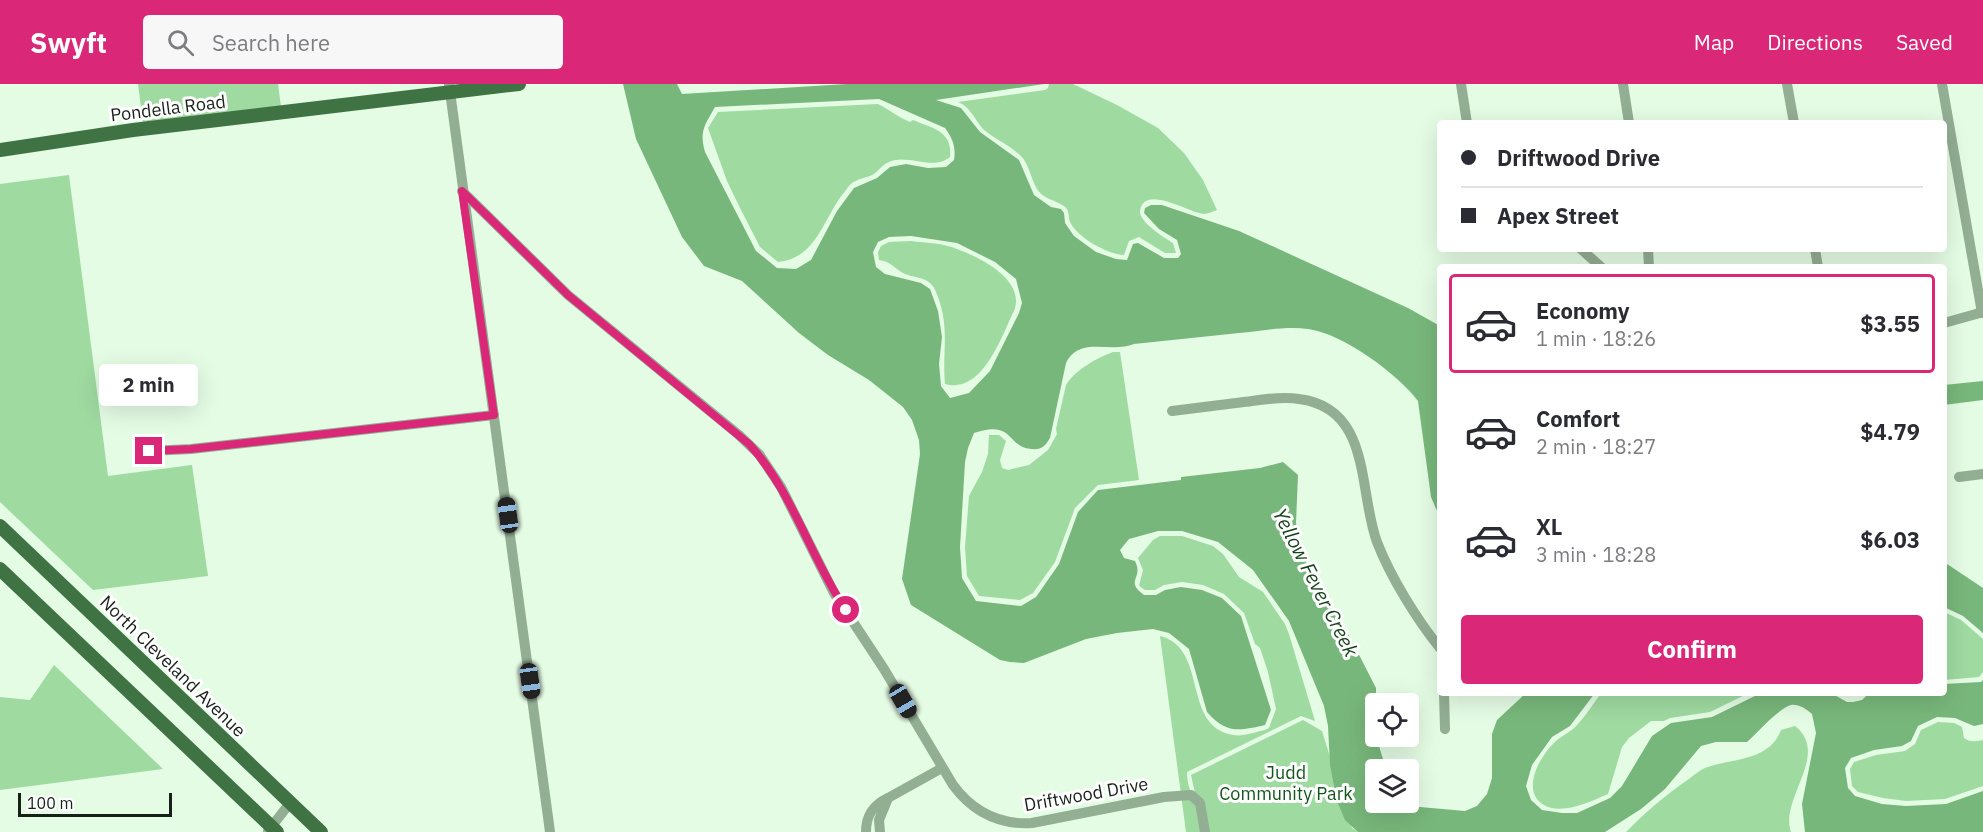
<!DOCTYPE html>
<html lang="en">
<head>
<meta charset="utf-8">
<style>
	body { margin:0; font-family:"IBM Plex Sans",sans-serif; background:#f7f7f7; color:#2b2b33; height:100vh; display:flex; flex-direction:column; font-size:22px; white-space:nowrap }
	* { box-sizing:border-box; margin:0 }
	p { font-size:20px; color:#7c7c81 }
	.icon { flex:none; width:33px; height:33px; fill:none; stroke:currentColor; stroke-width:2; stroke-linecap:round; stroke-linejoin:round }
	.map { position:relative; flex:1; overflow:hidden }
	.panel { position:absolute; left:1437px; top:180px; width:510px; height:432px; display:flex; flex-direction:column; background:#fff; border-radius:6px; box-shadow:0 6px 24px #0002 }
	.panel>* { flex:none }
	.hud { position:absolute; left:1437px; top:36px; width:510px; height:132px; border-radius:6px; box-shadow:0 6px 24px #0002; display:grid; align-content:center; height:132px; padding:0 24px; background:#fff }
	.tools { position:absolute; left:1365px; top:609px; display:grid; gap:12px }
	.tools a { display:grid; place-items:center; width:54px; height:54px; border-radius:6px; background:#fff; box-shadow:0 6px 24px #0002; font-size:30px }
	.scale { position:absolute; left:18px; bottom:15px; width:154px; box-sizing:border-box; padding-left:6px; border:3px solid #182119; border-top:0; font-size:16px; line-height:21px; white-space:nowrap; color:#182119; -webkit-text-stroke:4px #fff; paint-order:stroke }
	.end { position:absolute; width:27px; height:27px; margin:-14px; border:8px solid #db2777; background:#fff; box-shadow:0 0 0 3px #fff }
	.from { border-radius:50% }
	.bubble { position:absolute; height:42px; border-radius:6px; background:#fff; box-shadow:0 6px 24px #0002; font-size:20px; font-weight:800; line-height:42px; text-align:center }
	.car { position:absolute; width:18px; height:36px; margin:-18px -9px; border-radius:8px; box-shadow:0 0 4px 2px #0007; background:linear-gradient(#222 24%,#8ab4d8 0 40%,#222 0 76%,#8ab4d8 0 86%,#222 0) }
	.hud b { display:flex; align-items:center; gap:21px; height:57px; font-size:22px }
	.hud b+b { border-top:2px solid #e1e1e2 }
	.hud i { width:15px; height:15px; background:#2b2b33 }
	ul { padding:10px 0 0; list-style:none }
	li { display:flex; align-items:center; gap:18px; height:99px; margin:0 12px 9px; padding:0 12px; border:3px solid transparent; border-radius:6px }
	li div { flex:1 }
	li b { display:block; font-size:22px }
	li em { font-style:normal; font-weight:800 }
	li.active { border-color:#db2777 }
	li>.icon { width:54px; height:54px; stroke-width:1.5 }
	.primary-button { display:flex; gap:12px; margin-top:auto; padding:12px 24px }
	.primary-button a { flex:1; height:69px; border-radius:6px; background:#db2777; color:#fff; font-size:24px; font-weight:800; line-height:69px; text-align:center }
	header { display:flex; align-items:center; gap:36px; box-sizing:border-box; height:84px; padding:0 30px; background:#db2777; color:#fff }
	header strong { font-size:28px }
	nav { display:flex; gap:33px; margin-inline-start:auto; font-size:21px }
	.search { width:420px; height:54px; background:#f7f7f7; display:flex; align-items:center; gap:15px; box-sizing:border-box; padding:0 21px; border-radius:6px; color:#7c7c81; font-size:22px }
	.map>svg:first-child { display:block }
	.green { fill:#9fdaa1 }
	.water { fill:#78b77b; fill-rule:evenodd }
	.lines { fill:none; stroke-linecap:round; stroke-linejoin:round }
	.minor { stroke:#92ae93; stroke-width:10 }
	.major { stroke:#407343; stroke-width:14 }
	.route { stroke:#db2777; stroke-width:8 }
	.labels { text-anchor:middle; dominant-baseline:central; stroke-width:6; stroke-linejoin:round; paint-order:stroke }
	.street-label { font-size:18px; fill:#182119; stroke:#fff }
	.park-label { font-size:18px; fill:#13561d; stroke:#fff }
	.water-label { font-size:20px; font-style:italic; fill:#18441c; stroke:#fff }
</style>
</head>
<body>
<header>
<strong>Swyft</strong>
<div class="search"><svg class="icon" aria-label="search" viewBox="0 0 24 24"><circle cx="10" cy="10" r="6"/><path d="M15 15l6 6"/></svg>Search here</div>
<nav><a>Map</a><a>Directions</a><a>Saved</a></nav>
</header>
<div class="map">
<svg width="1983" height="748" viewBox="0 0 1983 748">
	<rect width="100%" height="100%" fill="#e4fbe4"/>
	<!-- green -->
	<g class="green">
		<polygon points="138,0 278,0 281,23 143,39"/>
		<path d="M 1049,0 L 1073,0 L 1117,21 L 1158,44 L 1184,69 L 1203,96 L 1217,126 C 1214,127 1207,130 1204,130 C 1191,130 1144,99 1140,127 C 1139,138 1165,154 1173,159 L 1176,169 L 1165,169 L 1139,153 L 1129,157 L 1124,171 C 1107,170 1078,154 1070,138 C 1068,133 1070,126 1064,122 C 1055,116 1043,115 1037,105 C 1031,95 1029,80 1021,72 C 1010,61 994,55 983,45 C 975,36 970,22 958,18 L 1045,6 L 1048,4 Z"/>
		<path d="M 878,20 C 890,26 898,33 910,38 L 913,36 C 932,44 953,47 950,73 C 932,88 907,68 887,79 C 881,82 878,88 872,91 C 866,94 856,95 851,100 C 848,102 845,108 842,111 C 822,138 816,174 778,178 L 760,163 L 740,124 L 727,97 L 708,44 L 718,28 Z"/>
		<polygon points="69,91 108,392 192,381 208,492 93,506 0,418 0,100"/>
		<path d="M 911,157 C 926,159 943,159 957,165 C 981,174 1026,196 1014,227 C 1001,253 983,310 945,300 C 942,267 950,246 938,213 C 936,209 935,204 932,201 C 924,192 912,194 903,189 C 894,184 890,177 879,176 L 878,168 L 881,162 L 889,158 Z"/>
		<path d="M 1113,268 L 1120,268 L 1139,396 L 1098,401 L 1075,424 L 1055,478 L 1033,509 L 1020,516 L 979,512 L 967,492 L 965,463 L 969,412 L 982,388 L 988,370 L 989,351 L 999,351 L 1006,357 L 1000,376 L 1002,384 L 1008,386 L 1029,381 L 1048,366 L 1057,350 L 1056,345 L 1066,301 C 1075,286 1097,274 1113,268 Z"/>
		<path d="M 1160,452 L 1182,452 L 1213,462 L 1223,470 L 1239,493 L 1263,508 L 1285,540 L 1289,550 L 1315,637 L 1301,632 L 1187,688 C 1187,710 1201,727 1205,748 L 1186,748 L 1160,552 C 1209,564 1181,642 1233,651 C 1243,653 1255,648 1265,646 L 1269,644 L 1276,625 L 1268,588 L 1260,564 L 1255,560 L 1244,529 L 1224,510 L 1203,501 L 1182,498 L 1164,501 L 1155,506 L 1145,506 L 1139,502 L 1143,486 L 1138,474 L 1153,456 Z"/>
		<polygon points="1944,528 1961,536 1983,555 1983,588 1979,593 1944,596"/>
		<polygon points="54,581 163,685 0,706 0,613 30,616"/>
		<path d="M 1604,609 L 1749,609 L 1710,628 L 1670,634 L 1664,637 L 1651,637 L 1629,654 L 1622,663 L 1608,710 C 1589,718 1560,733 1541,719 C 1521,703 1542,669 1557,656 C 1562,652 1568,649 1573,645 C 1583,636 1591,623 1599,612 Z"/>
		<polygon points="1303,636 1322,647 1352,744 1358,748 1209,748 1195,709 1191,691"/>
		<path d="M 1938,638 L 1954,639 L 1962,643 L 1964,654 C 1970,659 1976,657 1983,656 L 1983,702 L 1945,715 L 1906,717 L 1883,714 L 1858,708 L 1852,702 L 1850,685 L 1854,678 L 1876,671 L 1905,667 L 1915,660 L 1921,646 Z"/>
		<path d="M 1795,642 C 1831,670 1779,715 1791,748 L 1626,748 C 1646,728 1663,713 1686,697 C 1692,693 1698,687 1705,684 C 1731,674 1769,678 1781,646 Z"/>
	</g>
	<!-- water -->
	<g class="water">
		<path d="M 623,0 L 677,0 L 682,10 L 847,0 L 1044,0 L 936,16 L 961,24 L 980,48 L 1019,76 L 1034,111 L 1051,123 L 1061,125 L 1064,129 L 1065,139 L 1074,152 L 1096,168 L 1116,175 L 1127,176 L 1133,160 L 1138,159 L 1164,174 L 1178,174 L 1181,170 L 1177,156 L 1159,145 L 1144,129 L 1145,124 L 1151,121 L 1162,121 L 1239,147 L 1408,224 L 1440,242 L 1440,434 L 1431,413 L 1418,317 C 1398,290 1342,249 1308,245 C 1285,242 1262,247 1239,249 C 1204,253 1169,256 1134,260 C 1111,270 1080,251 1066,279 L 1050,354 C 1045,362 1042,366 1031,365 C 1014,364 1012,349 999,346 C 992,344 981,347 974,349 L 968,364 L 965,378 L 960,463 L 962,494 L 976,517 L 1021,522 L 1036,513 L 1059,480 L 1078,428 L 1098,406 L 1181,396 L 1181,393 L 1260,384 L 1283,378 L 1298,391 L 1296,439 L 1303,473 L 1351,555 L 1376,604 L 1376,652 L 1386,685 L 1376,686 L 1376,718 L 1404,719 L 1409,722 L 1465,727 L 1477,722 L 1487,710 L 1492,694 L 1492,650 L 1497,636 L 1526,609 L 1595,609 L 1570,642 L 1552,653 L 1532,681 L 1526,702 L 1531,716 L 1542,726 L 1562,729 L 1577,729 L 1610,714 L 1622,702 L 1652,652 L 1671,639 L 1712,633 L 1761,609 L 1831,609 L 1847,618 L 1853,618 L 1862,616 L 1869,609 L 1912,609 L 1921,612 L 1944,609 L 1944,600 L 1981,598 L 1983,596 L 1983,640 L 1974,642 L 1955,634 L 1937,633 L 1918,642 L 1911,657 L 1902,662 L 1874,666 L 1851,674 L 1845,684 L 1848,704 L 1855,712 L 1882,720 L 1906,722 L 1946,720 L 1983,707 L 1983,748 L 1805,748 L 1802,720 L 1816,649 L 1812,630 C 1806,625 1799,620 1791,621 C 1779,624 1757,649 1747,658 L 1716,658 L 1701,662 L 1665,705 L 1641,725 L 1605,748 L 1358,748 L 1345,736 L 1337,717 L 1330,681 L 1328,642 L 1324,622 L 1289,537 L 1253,486 L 1218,458 L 1182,447 L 1158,447 L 1129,455 L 1120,466 L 1124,474 L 1135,477 C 1144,495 1124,496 1144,511 L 1156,511 L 1165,506 L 1181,503 L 1202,506 L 1222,514 L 1241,532 L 1271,626 L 1265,641 C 1239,647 1226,650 1207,628 L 1189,565 L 1169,549 L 1153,545 L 1117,549 L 1086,555 L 1024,579 L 1010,578 L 1000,576 L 911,521 L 902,495 L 920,370 L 919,356 L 912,336 L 903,323 L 869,296 L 828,271 L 799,249 L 742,197 L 704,182 L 682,153 L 636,55 ZM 879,15 L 945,44 C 953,55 956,63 954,76 L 946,83 L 928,84 L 906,80 L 890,83 L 877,94 L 854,104 L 837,127 L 811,176 L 796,185 L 777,184 L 756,167 L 705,68 C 699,47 705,41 715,23 ZM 911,152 L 957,159 L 995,178 L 1016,195 L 1022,219 L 1019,229 L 990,287 L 969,309 L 950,314 L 941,302 L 939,280 L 942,253 L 938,227 L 930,205 L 921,199 L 885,190 L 876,183 L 873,168 L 878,158 L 889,153 Z"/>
		<polygon points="1983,297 1983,316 1944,321 1944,301"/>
		<polygon points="1944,478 1983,504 1983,549 1963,532 1944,523"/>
	</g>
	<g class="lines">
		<!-- minor -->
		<g class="minor">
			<polyline points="449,0 550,748"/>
			<polyline points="1461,0 1467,39"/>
			<polyline points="1623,0 1629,39"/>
			<polyline points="1787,0 1794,39"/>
			<polyline points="1942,0 1982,229"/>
			<path d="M 462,107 L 568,211 L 739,351 L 759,370 L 781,403 L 834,509 L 884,585 L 953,701 C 973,728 999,741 1032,739 L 1164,713 L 1191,711 L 1200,719 L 1205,748"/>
			<polyline points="1581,165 1601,183"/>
			<polyline points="1648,165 1649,183"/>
			<polyline points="1815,165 1818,183"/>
			<polyline points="1944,239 1983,228"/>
			<path d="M 1172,327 C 1196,324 1220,321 1244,318 C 1262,316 1281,312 1299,315 C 1372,324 1358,407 1377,458 C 1390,492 1417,536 1440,564"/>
			<polyline points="149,367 191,365 494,331"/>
			<polyline points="1959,393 1983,390"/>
			<polyline points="1444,609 1445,645"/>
			<polyline points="888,714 942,684"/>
			<polyline points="268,747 290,719"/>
			<path d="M 866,748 C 866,731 873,721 888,714 L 879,736 L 880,748"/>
		</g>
		<!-- major -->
		<g class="major">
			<polyline points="0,66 133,46 519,0"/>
			<polyline points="0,442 321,748"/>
			<polyline points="0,485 277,748"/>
		</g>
	</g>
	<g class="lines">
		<!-- route -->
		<path class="route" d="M 149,367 L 191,365 L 494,331 L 462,107 L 568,211 L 749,360 C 793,408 810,473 846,526"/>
	</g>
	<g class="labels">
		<!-- street labels -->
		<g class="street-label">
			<text transform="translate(168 24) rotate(-7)">Pondella Road</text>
			<text transform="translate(173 582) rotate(44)">North Cleveland Avenue</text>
			<text transform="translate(1086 710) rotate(-10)">Driftwood Drive</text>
		</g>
		<!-- park labels -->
		<g class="park-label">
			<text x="1286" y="688">Judd<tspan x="1286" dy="21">Community Park</tspan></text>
		</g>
		<!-- water labels -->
		<g class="water-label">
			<text transform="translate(1316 498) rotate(63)">Yellow Fever Creek</text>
		</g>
	</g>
</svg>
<div class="tools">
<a><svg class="icon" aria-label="locate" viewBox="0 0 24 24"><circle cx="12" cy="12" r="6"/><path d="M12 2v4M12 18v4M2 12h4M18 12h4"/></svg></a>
<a><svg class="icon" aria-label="layers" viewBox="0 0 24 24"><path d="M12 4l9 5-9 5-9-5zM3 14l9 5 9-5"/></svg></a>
</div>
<div class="scale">100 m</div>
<i class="end from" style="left:846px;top:526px"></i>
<i class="end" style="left:149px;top:367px"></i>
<div class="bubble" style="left:99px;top:280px;width:99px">2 min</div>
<i class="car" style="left:508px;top:431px;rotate:352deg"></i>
<i class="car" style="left:530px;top:597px;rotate:172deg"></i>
<i class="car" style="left:903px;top:617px;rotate:150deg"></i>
<div class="hud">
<b><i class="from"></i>Driftwood Drive</b>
<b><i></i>Apex Street</b>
</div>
<section class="panel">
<ul>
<li class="active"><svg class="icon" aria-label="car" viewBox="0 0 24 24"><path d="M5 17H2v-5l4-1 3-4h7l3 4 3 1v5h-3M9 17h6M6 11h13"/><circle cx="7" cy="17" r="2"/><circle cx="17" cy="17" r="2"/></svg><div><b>Economy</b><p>1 min · 18:26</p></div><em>$3.55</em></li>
<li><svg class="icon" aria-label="car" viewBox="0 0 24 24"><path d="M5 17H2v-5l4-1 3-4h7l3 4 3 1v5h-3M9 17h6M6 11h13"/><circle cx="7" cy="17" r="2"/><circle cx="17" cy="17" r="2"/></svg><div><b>Comfort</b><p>2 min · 18:27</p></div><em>$4.79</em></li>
<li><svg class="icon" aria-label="car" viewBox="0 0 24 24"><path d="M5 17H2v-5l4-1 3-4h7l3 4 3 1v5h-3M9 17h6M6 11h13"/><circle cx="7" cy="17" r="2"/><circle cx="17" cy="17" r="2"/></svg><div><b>XL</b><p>3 min · 18:28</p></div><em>$6.03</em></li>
</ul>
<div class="primary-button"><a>Confirm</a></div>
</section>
</div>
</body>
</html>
